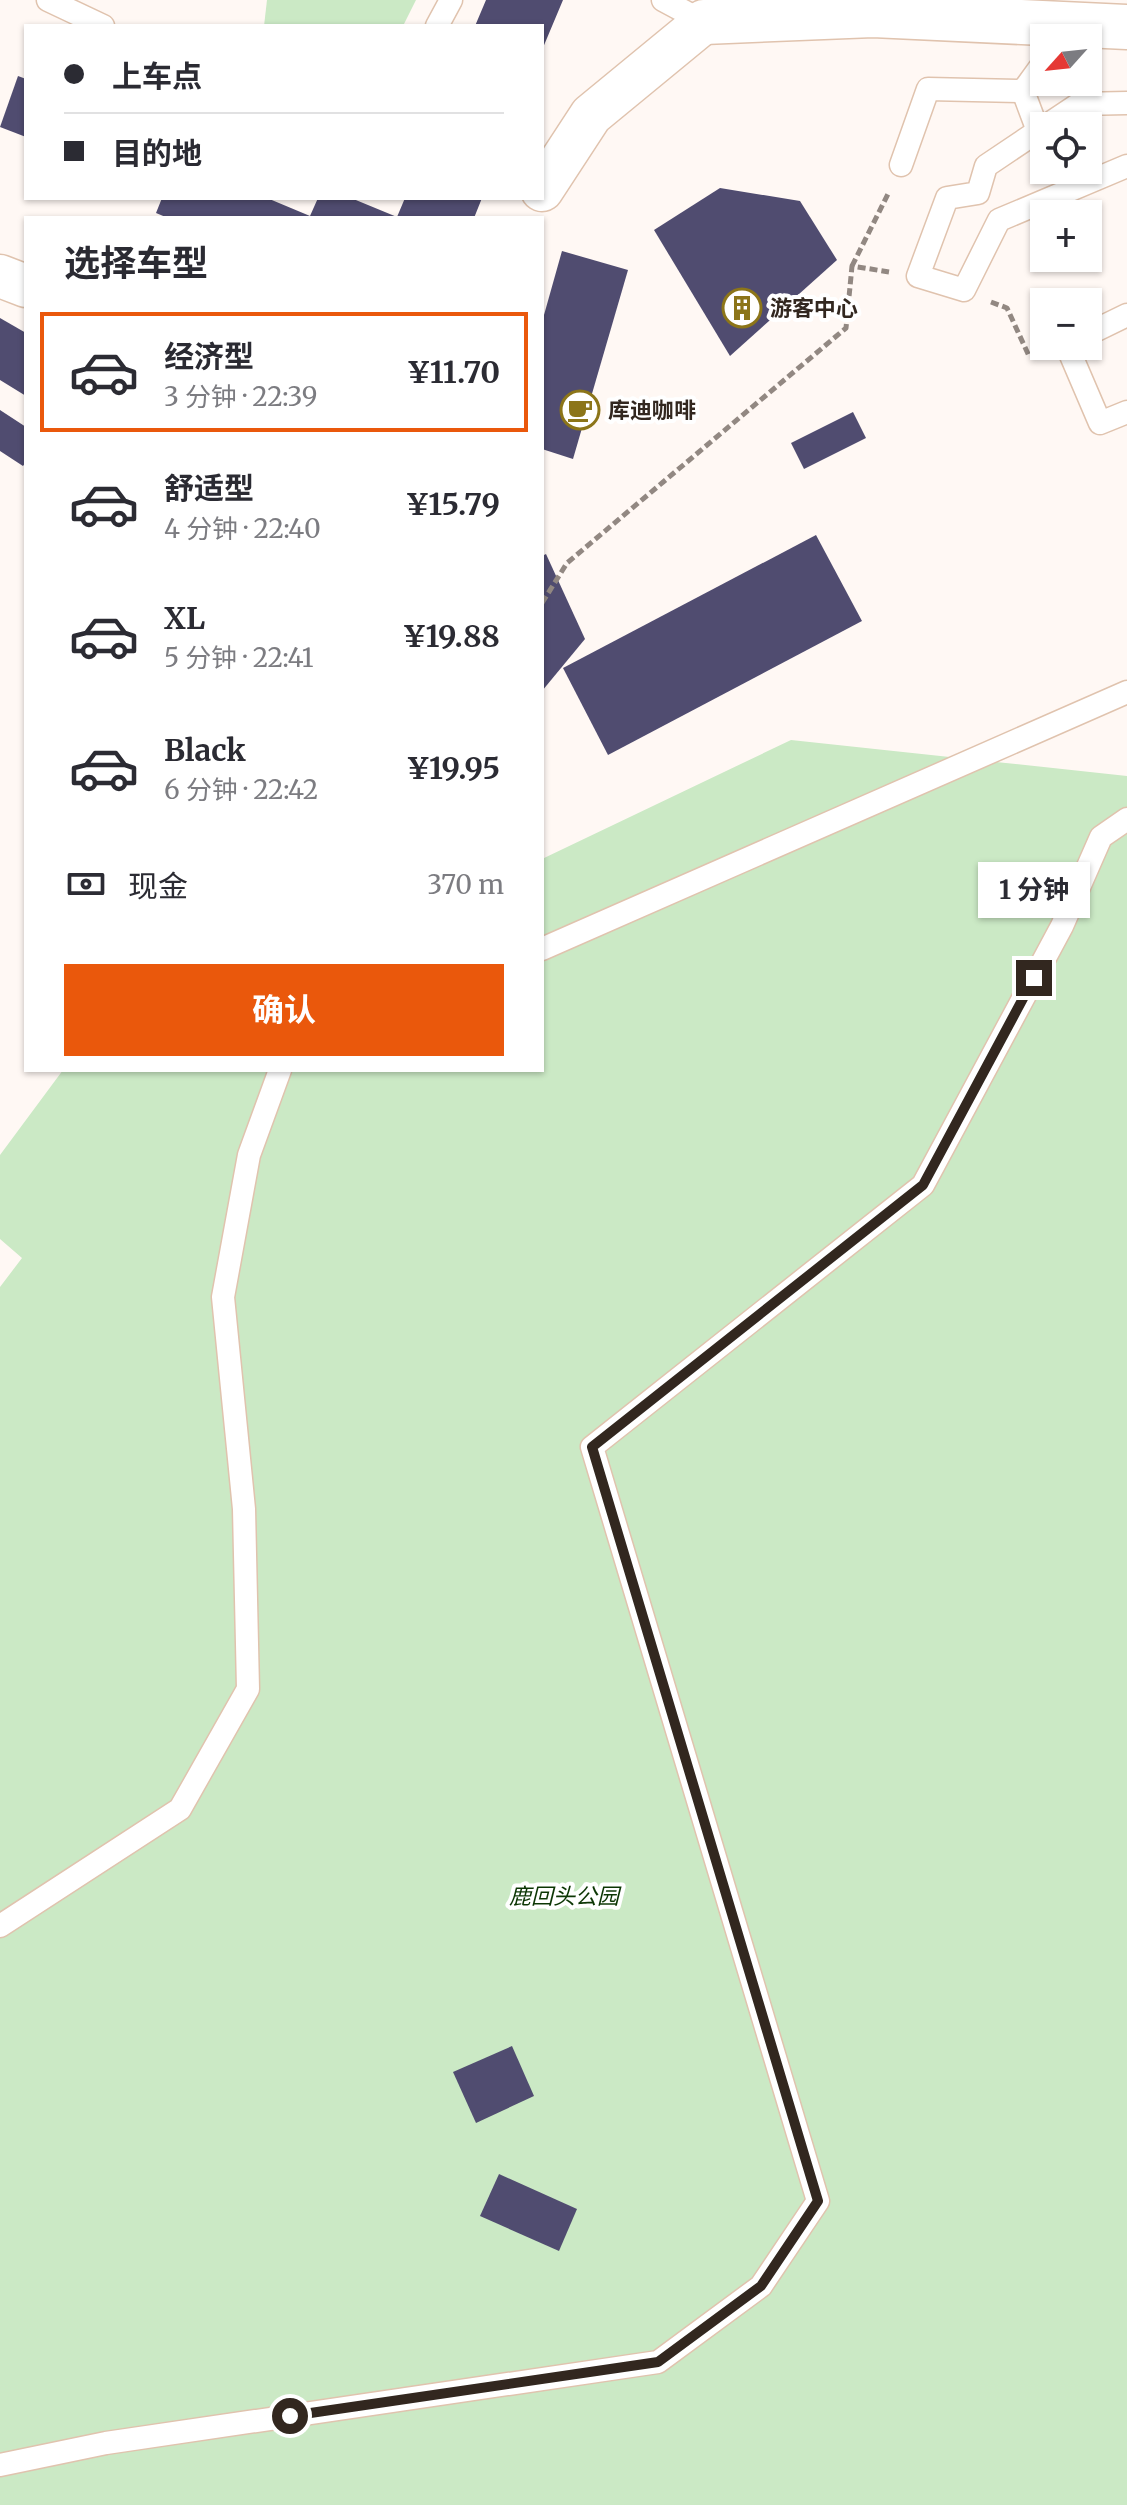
<!DOCTYPE html>
<html lang="zh">
<head>
<meta charset="utf-8">
<style>
	body { margin:0; font-family:Merriweather,"Noto Sans SC",serif; background:#f7f7f7; color:#2b2b33; height:100vh; display:flex; flex-direction:column; font-size:30px; white-space:nowrap }
	* { box-sizing:border-box; margin:0 }
	p { font-size:26px; color:#7c7c81 }
	.icon { flex:none; width:44px; height:44px; fill:none; stroke:currentColor; stroke-width:2; stroke-linecap:round; stroke-linejoin:round }
	.map { position:relative; flex:1; overflow:hidden }
	.drawer { position:absolute; left:24px; top:216px; width:520px; height:856px; display:flex; flex-direction:column; background:#fff; border-radius:0px; box-shadow:0 2px 6px #0004 }
	.drawer>* { flex:none }
	.guide { position:absolute; left:24px; top:24px; width:520px; height:176px; border-radius:0px; box-shadow:0 2px 6px #0004; display:grid; align-content:center; height:176px; padding:0 40px; background:#fff }
	.needle { width:52px; rotate:243deg }
	.controls { position:absolute; left:1030px; top:24px; display:grid; gap:16px }
	.controls a { display:grid; place-items:center; width:72px; height:72px; border-radius:0px; background:#fff; box-shadow:0 2px 6px #0004; font-size:40px }
	.end { position:absolute; width:36px; height:36px; margin:-18px; border:10px solid #32271f; background:#fff; box-shadow:0 0 0 4px #fff }
	.from { border-radius:50% }
	.bubble { position:absolute; height:56px; border-radius:0px; background:#fff; box-shadow:0 2px 6px #0004; font-size:26px; font-weight:700; line-height:56px; text-align:center }
	.guide b { display:flex; align-items:center; gap:28px; height:76px; font-size:30px }
	.guide b+b { border-top:2px solid #e1e1e2 }
	.guide i { width:20px; height:20px; background:#2b2b33 }
	ul { padding:0; list-style:none }
	li { display:flex; align-items:center; gap:24px; height:120px; margin:0 16px 12px; padding:0 24px; border:4px solid transparent; border-radius:0px }
	li div { flex:1 }
	li b { display:block; font-size:30px }
	li em { font-style:normal; font-weight:700 }
	li.active { border-color:#ea580c }
	li>.icon { width:72px; height:72px; stroke-width:1.5 }
	h2 { padding:0 40px; font-size:36px; line-height:96px }
	.pay { display:flex; align-items:center; gap:20px; height:88px; padding:0 40px; font-size:30px }
	.pay p { margin-inline-start:auto }
	.primary-button { display:flex; gap:16px; margin-top:auto; padding:16px 40px }
	.primary-button a { flex:1; height:92px; border-radius:0px; background:#ea580c; color:#fff; font-size:32px; font-weight:700; line-height:92px; text-align:center }
	.map>svg:first-child { display:block }
	.green { fill:#cbe9c5 }
	.building { fill:#504c70 }
	.lines { fill:none; stroke-linecap:round; stroke-linejoin:round }
	.lane-casing { stroke:#e0c3ae; stroke-width:25 }
	.street-casing { stroke:#e0c3ae; stroke-width:45 }
	.secondary-casing { stroke:#e0c3ae; stroke-width:47 }
	.path { stroke:#928882; stroke-width:5; stroke-dasharray:8 4; stroke-linecap:butt }
	.lane { stroke:#fff; stroke-width:22 }
	.street { stroke:#fff; stroke-width:42 }
	.secondary { stroke:#fff; stroke-width:44 }
	.route { stroke:#32271f; stroke-width:10 }
	.labels { text-anchor:middle; dominant-baseline:central; stroke-width:8; stroke-linejoin:round; paint-order:stroke }
	.poi-label { font-size:22px; font-weight:bold; fill:#32271f; stroke:#fff; text-anchor:start }
	.park-label { font-size:22px; font-style:italic; fill:#0c3604; stroke:#fff }
</style>
</head>
<body>
<div class="map">
<svg width="1127" height="2505" viewBox="0 0 1127 2505">
	<rect width="100%" height="100%" fill="#fff8f4"/>
	<!-- green -->
	<g class="green">
		<polygon points="267,0 416,0 403,26 264,26"/>
		<polygon points="791,740 1127,776 1127,2505 0,2505 0,1287 22,1258 0,1239 0,1155 63,1070 542,1070 542,859"/>
	</g>
	<!-- building -->
	<g class="building">
		<polygon points="486,0 563,0 542,50 542,26 475,26"/>
		<polygon points="18,76 26,79 26,137 0,127"/>
		<polygon points="720,188 800,201 837,260 730,356 654,230"/>
		<polygon points="162,198 267,198 310,216 318,198 351,198 397,217 405,198 482,198 474,218 168,218 156,213"/>
		<polygon points="562,251 628,270 573,459 542,449 542,322"/>
		<polygon points="0,318 26,333 26,396 0,380"/>
		<polygon points="0,410 26,427 26,462 23,466 0,451"/>
		<polygon points="853,412 866,438 804,469 791,443"/>
		<polygon points="816,535 862,621 608,755 563,668"/>
		<polygon points="546,554 585,639 542,691 542,556"/>
		<polygon points="512,2046 534,2096 476,2123 453,2072"/>
		<polygon points="499,2174 577,2209 559,2251 480,2216"/>
	</g>
	<g class="lines">
		<defs>
			<g id="lane">
				<polyline points="48,0 103,26"/>
				<polyline points="663,0 704,22"/>
				<polyline points="437,26 451,0"/>
				<polyline points="1023,91 1038,131"/>
				<polyline points="1046,126 1079,104 1127,103"/>
				<polyline points="1044,127 986,166 978,193 947,198 918,276 964,290 999,220 1127,166"/>
				<polyline points="901,165 928,89 1023,91 1044,62"/>
				<polyline points="1088,334 1127,315"/>
				<polyline points="1067,346 1100,423 1127,412"/>
				<polyline points="542,949 1127,692"/>
				<polyline points="0,1926 180,1809 248,1689 244,1509 223,1297 249,1155 280,1070"/>
				<polyline points="0,2465 106,2443 658,2362 761,2286 818,2201 592,1447 923,1185 1062,926 1101,837 1127,819"/>
			</g>
			<g id="street">
				<polyline points="542,190 591,115 704,22"/>
				<polyline points="0,276 26,286"/>
			</g>
			<polyline id="secondary" points="704,22 873,15 1127,27"/>
		</defs>
		<!-- lane casing -->
		<use href="#lane" class="lane-casing"/>
		<!-- street casing -->
		<use href="#street" class="street-casing"/>
		<!-- secondary casing -->
		<use href="#secondary" class="secondary-casing"/>
		<!-- path -->
		<g class="path">
			<polyline points="852,266 889,192"/>
			<polyline points="991,302 1007,308 1029,356 1041,352"/>
			<polyline points="542,603 567,563 846,328 852,266 889,272"/>
		</g>
		<!-- lane -->
		<use href="#lane" class="lane"/>
		<!-- street -->
		<use href="#street" class="street"/>
		<!-- secondary -->
		<use href="#secondary" class="secondary"/>
	</g>
	<g class="lines">
		<!-- route -->
		<polyline class="route" points="290,2416 658,2362 761,2286 818,2201 592,1447 923,1185 1034,978"/>
	</g>
	<!-- icons -->
	<defs>
		<symbol id="building-ring" viewBox="-11 -11 22 22"><circle r="9.5" fill="#fff" stroke="#8c7519" stroke-width="1.5"/><path d="M-4-6H4V6H1V3H-1V6H-4ZM-2.5-4.3h1.7v1.8h-1.7ZM.8-4.3h1.7v1.8H.8ZM-2.5-1h1.7V.8h-1.7ZM.8-1h1.7V.8H.8Z" fill="#8c7519"/></symbol>
		<symbol id="cafe-ring" viewBox="-11 -11 22 22"><circle r="9.5" fill="#fff" stroke="#8c7519" stroke-width="1.5"/><path d="M-5.5-4.5H6V0H3Q3 3.5 0 3.5H-2.5Q-5.5 3.5-5.5 0ZM3-3.2v2h1.7v-2ZM-6 4.5H4V6H-6Z" fill="#8c7519"/></symbol>
	</defs>
	<g fill-rule="evenodd">
		<use href="#building-ring" x="720" y="286" width="44" height="44"/>
		<use href="#cafe-ring" x="558" y="388" width="44" height="44"/>
	</g>
	<g class="labels">
		<!-- poi labels -->
		<g class="poi-label">
			<text x="770" y="308">游客中心</text>
			<text x="608" y="410">库迪咖啡</text>
		</g>
		<!-- park labels -->
		<g class="park-label">
			<text x="564" y="1896">鹿回头公园</text>
		</g>
	</g>
</svg>
<div class="controls">
<a><svg class="needle" viewBox="-14 -14 28 28"><path d="M0-13l5 13h-10z" fill="#e53935"/><path d="M0 13l5-13h-10z" fill="#7c7c81"/></svg></a>
<a><svg class="icon" aria-label="locate" viewBox="0 0 24 24"><circle cx="12" cy="12" r="6"/><path d="M12 2v4M12 18v4M2 12h4M18 12h4"/></svg></a>
<a>+</a>
<a>−</a>
</div>
<i class="end from" style="left:290px;top:2416px"></i>
<i class="end" style="left:1034px;top:978px"></i>
<div class="bubble" style="left:978px;top:862px;width:112px">1 分钟</div>
<div class="guide">
<b><i class="from"></i>上车点</b>
<b><i></i>目的地</b>
</div>
<section class="drawer">
<h2>选择车型</h2>
<ul>
<li class="active"><svg class="icon" aria-label="car" viewBox="0 0 24 24"><path d="M5 17H2v-5l4-1 3-4h7l3 4 3 1v5h-3M9 17h6M6 11h13"/><circle cx="7" cy="17" r="2"/><circle cx="17" cy="17" r="2"/></svg><div><b>经济型</b><p>3 分钟 · 22:39</p></div><em>¥11.70</em></li>
<li><svg class="icon" aria-label="car" viewBox="0 0 24 24"><path d="M5 17H2v-5l4-1 3-4h7l3 4 3 1v5h-3M9 17h6M6 11h13"/><circle cx="7" cy="17" r="2"/><circle cx="17" cy="17" r="2"/></svg><div><b>舒适型</b><p>4 分钟 · 22:40</p></div><em>¥15.79</em></li>
<li><svg class="icon" aria-label="car" viewBox="0 0 24 24"><path d="M5 17H2v-5l4-1 3-4h7l3 4 3 1v5h-3M9 17h6M6 11h13"/><circle cx="7" cy="17" r="2"/><circle cx="17" cy="17" r="2"/></svg><div><b>XL</b><p>5 分钟 · 22:41</p></div><em>¥19.88</em></li>
<li><svg class="icon" aria-label="car" viewBox="0 0 24 24"><path d="M5 17H2v-5l4-1 3-4h7l3 4 3 1v5h-3M9 17h6M6 11h13"/><circle cx="7" cy="17" r="2"/><circle cx="17" cy="17" r="2"/></svg><div><b>Black</b><p>6 分钟 · 22:42</p></div><em>¥19.95</em></li>
</ul>
<div class="pay"><svg class="icon" aria-label="cash" viewBox="0 0 24 24"><path d="M3 7h18v10H3z"/><circle cx="12" cy="12" r="2"/></svg>现金<p>370 m</p></div>
<div class="primary-button"><a>确认</a></div>
</section>
</div>
</body>
</html>
